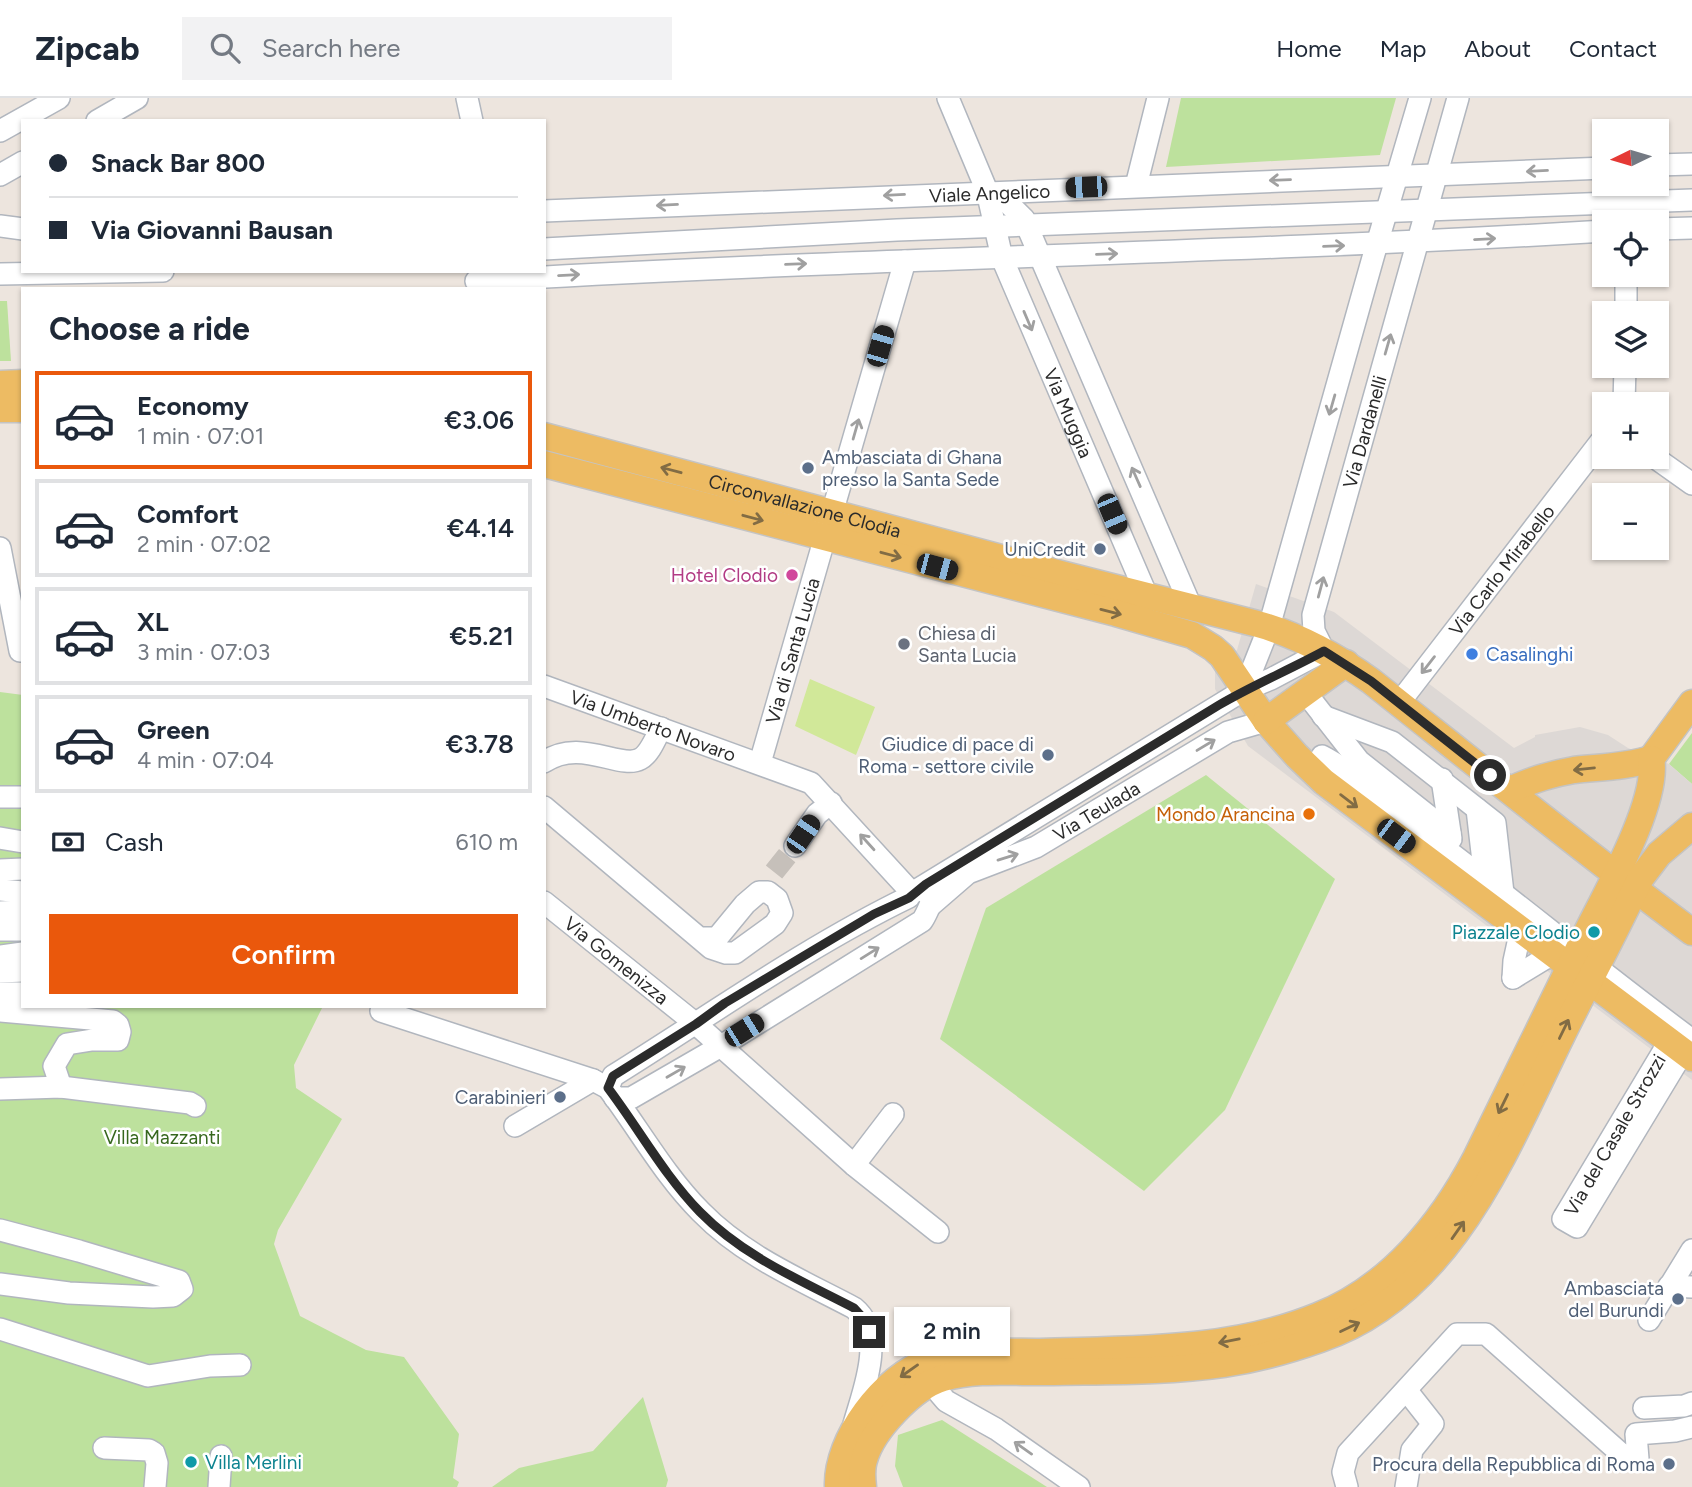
<!DOCTYPE html>
<html lang="en">
<head>
<meta charset="utf-8">
<style>
	body { margin:0; font-family:Figtree,sans-serif; background:#f2f2f3; color:#1f2937; height:100vh; display:flex; flex-direction:column; font-size:26px; white-space:nowrap }
	* { box-sizing:border-box; margin:0 }
	p { font-size:23px; color:#747a83 }
	.icon { flex:none; width:38px; height:38px; fill:none; stroke:currentColor; stroke-width:2; stroke-linecap:round; stroke-linejoin:round }
	.map { position:relative; flex:1; overflow:hidden }
	.drawer { position:absolute; left:21px; top:189px; width:525px; height:721px; display:flex; flex-direction:column; background:#fff; border-radius:0px; box-shadow:0 2px 5px #0004 }
	.drawer>* { flex:none }
	.top-card { position:absolute; left:21px; top:21px; width:525px; height:154px; border-radius:0px; box-shadow:0 2px 5px #0004; display:grid; align-content:center; height:154px; padding:0 28px; background:#fff }
	.needle { width:46px; rotate:265deg }
	.tools { position:absolute; left:1592px; top:21px; display:grid; gap:14px }
	.tools a { display:grid; place-items:center; width:77px; height:77px; border-radius:0px; background:#fff; box-shadow:0 2px 5px #0004; font-size:35px }
	.end { position:absolute; width:32px; height:32px; margin:-16px; border:9px solid #2b2b2b; background:#fff; box-shadow:0 0 0 4px #fff }
	.from { border-radius:50% }
	.bubble { position:absolute; height:49px; border-radius:0px; background:#fff; box-shadow:0 2px 5px #0004; font-size:23px; font-weight:600; line-height:49px; text-align:center }
	.car { position:absolute; width:21px; height:42px; margin:-21px -10px; border-radius:9px; box-shadow:0 0 5px 2px #0007; background:linear-gradient(#222 24%,#8ab4d8 0 40%,#222 0 76%,#8ab4d8 0 86%,#222 0) }
	.top-card b { display:flex; align-items:center; gap:24px; height:66px; font-size:26px }
	.top-card b+b { border-top:2px solid #e0e1e3 }
	.top-card i { width:18px; height:18px; background:#1f2937 }
	ul { padding:0; list-style:none }
	li { display:flex; align-items:center; gap:21px; height:98px; margin:0 14px 10px; padding:0 14px; border:4px solid #e0e1e3; border-radius:0px }
	li div { flex:1 }
	li b { display:block; font-size:26px }
	li em { font-style:normal; font-weight:600 }
	li.on { border-color:#ea580c }
	li>.icon { width:63px; height:63px; stroke-width:1.5 }
	h2 { padding:0 28px; font-size:32px; line-height:84px }
	.pay { display:flex; align-items:center; gap:18px; height:77px; padding:0 28px; font-size:26px }
	.pay p { margin-inline-start:auto }
	.primary-button { display:flex; gap:14px; margin-top:auto; padding:14px 28px }
	.primary-button a { flex:1; height:80px; border-radius:0px; background:#ea580c; color:#fff; font-size:28px; font-weight:600; line-height:80px; text-align:center }
	header { display:flex; align-items:center; gap:42px; box-sizing:border-box; height:98px; padding:0 35px; background:#fff; border-bottom:2px solid #e0e1e3 }
	header strong { font-size:33px }
	nav { display:flex; gap:38px; margin-inline-start:auto; font-size:24px }
	.search { width:490px; height:63px; background:#f2f2f3; display:flex; align-items:center; gap:18px; box-sizing:border-box; padding:0 24px; border-radius:0px; color:#747a83; font-size:26px }
	.map>svg:first-child { display:block }
	.green { fill:#bde19d }
	.pitch { fill:#d1e899 }
	.plaza { fill:#ddd8d5 }
	.lines { fill:none; stroke-linecap:round; stroke-linejoin:round }
	.minor-tunnel { stroke:#c6c0ba; stroke-width:21; stroke-dasharray:21 10; stroke-linecap:butt }
	.minor-casing { stroke:#b1b6be; stroke-width:24 }
	.major-casing { stroke:#c4c4c4; stroke-width:29 }
	.minor { stroke:#fff; stroke-width:21 }
	.major { stroke:#edbb63; stroke-width:26 }
	.oneway { stroke:#a0a0a0 }
	.oneway2 { stroke:#826c44 }
	.route { stroke:#2b2b2b; stroke-width:9 }
	.service-dot { fill:#5c6f8a; stroke:#fff; stroke-width:2.5 }
	.hotel-dot { fill:#d1479c; stroke:#fff; stroke-width:2.5 }
	.worship-dot { fill:#6b7280; stroke:#fff; stroke-width:2.5 }
	.shop-dot { fill:#3f7fe0; stroke:#fff; stroke-width:2.5 }
	.food-dot { fill:#e8710a; stroke:#fff; stroke-width:2.5 }
	.culture-dot { fill:#0f9aa8; stroke:#fff; stroke-width:2.5 }
	.labels { text-anchor:middle; dominant-baseline:central; stroke-width:5; stroke-linejoin:round; paint-order:stroke }
	.street-label { font-size:19px; fill:#2b2b2b; stroke:#fff }
	.service-label { font-size:19px; fill:#4e5e75; stroke:#fff; text-anchor:end }
	.hotel-label { font-size:19px; fill:#b23c85; stroke:#fff; text-anchor:end }
	.worship-label { font-size:19px; fill:#5b616d; stroke:#fff; text-anchor:start }
	.shop-label { font-size:19px; fill:#366cbe; stroke:#fff; text-anchor:start }
	.food-label { font-size:19px; fill:#c56008; stroke:#fff; text-anchor:end }
	.culture-label { font-size:19px; fill:#0d838f; stroke:#fff; text-anchor:end }
	.park-label { font-size:19px; fill:#36671d; stroke:#fff }
</style>
</head>
<body>
<header>
<strong>Zipcab</strong>
<div class="search"><svg class="icon" aria-label="search" viewBox="0 0 24 24"><circle cx="10" cy="10" r="6"/><path d="M15 15l6 6"/></svg>Search here</div>
<nav><a>Home</a><a>Map</a><a>About</a><a>Contact</a></nav>
</header>
<div class="map">
<svg width="1692" height="1389" viewBox="0 0 1692 1389">
	<rect width="100%" height="100%" fill="#ede5de"/>
	<!-- green -->
	<g class="green">
		<polygon points="1181,0 1396,0 1380,57 1166,69"/>
		<polygon points="0,203 7,203 11,263 0,263"/>
		<polygon points="0,594 23,597 23,908 323,908 294,967 296,990 342,1021 278,1132 274,1146 300,1218 366,1252 404,1259 459,1336 453,1380 459,1384 457,1389 0,1389"/>
		<polygon points="1692,635 1692,686 1669,666"/>
		<polygon points="1206,677 1335,781 1225,1012 1144,1093 940,941 986,810"/>
		<polygon points="643,1299 668,1382 666,1389 492,1389 519,1370 593,1353"/>
		<polygon points="942,1322 1047,1389 903,1389 895,1368 898,1337"/>
	</g>
	<!-- pitch -->
	<polygon class="pitch" points="810,581 875,609 856,657 795,628"/>
	<!-- plaza -->
	<polygon class="plaza" points="1256,486 1334,514 1514,650 1535,639 1535,637 1580,629 1608,637 1628,650 1669,666 1692,686 1692,982 1248,648 1215,591 1215,572 1237,552"/>
	<g class="lines">
		<!-- minor-tunnel -->
		<polyline class="minor-tunnel" points="774,774 795,748"/>
		<defs>
			<g id="minor">
				<polyline points="467,0 472,23"/>
				<path id="s1" d="M 948,0 L 987,93 L 1002,160 L 1147,498"/>
				<polyline points="97,23 137,0"/>
				<polyline points="0,33 59,0"/>
				<polyline points="1657,67 1692,66"/>
				<polyline points="0,77 23,64"/>
				<polyline points="1136,88 1158,0"/>
				<polyline points="987,93 1004,101 1024,121 1191,509"/>
				<path id="s2" d="M 544,113 L 1605,70"/>
				<polyline points="0,128 23,131"/>
				<polyline points="1657,131 1692,130"/>
				<polyline points="544,151 897,132 1692,102"/>
				<polyline points="0,176 163,173"/>
				<path d="M 476,183 C 852,160 1229,156 1605,133"/>
				<polyline points="1626,215 1626,177"/>
				<polyline points="1624,306 1625,268"/>
				<polyline points="1654,359 1692,386"/>
				<polyline points="824,426 832,415 905,163"/>
				<polyline points="0,450 20,553"/>
				<path id="s3" d="M 544,588 L 811,685 L 912,795"/>
				<polyline points="1244,592 1269,529 1374,156 1420,0"/>
				<polyline points="1305,594 1359,663 1450,735"/>
				<path id="s4" d="M 1399,605 L 1605,338"/>
				<polyline points="1323,618 1392,644 1495,725 1503,795"/>
				<path d="M 1322,658 C 1355,675 1382,704 1412,726 C 1507,796 1597,872 1692,942"/>
				<path d="M 544,664 C 580,639 620,672 640,661 C 650,656 656,639 661,630"/>
				<path id="s5" d="M 760,665 L 825,439"/>
				<polyline points="1442,681 1451,741"/>
				<polyline points="0,699 23,699"/>
				<polyline points="544,709 711,850 726,855 735,855 775,826 782,815 777,801 768,794 759,794 745,806 717,840 701,840"/>
				<polyline points="1477,711 1485,781"/>
				<polyline points="0,740 23,744"/>
				<polyline points="795,748 817,716 831,705"/>
				<polyline points="0,772 23,771"/>
				<polyline points="0,792 23,794"/>
				<path id="s6" d="M 912,795 L 1244,592 L 1271,581 L 1324,553 L 1314,533 L 1313,517 L 1458,0"/>
				<path id="s7" d="M 544,804 L 696,926 L 854,1067 L 938,1134"/>
				<path id="s8" d="M 931,807 L 968,775 L 1036,749 L 1228,634 L 1266,623"/>
				<polyline points="0,814 23,813"/>
				<polyline points="0,832 23,832"/>
				<polyline points="0,858 23,855"/>
				<polyline points="0,874 23,873"/>
				<polyline points="1513,880 1514,863 1521,831"/>
				<polyline points="1513,880 1554,855"/>
				<polyline points="0,895 23,895"/>
				<polyline points="0,913 113,923 118,927 120,934 118,942 92,942 67,946 54,968 61,989"/>
				<path d="M 381,913 L 593,982 L 608,990 C 639,1031 664,1077 701,1114 C 744,1158 801,1182 854,1210 C 887,1237 863,1293 854,1326"/>
				<polyline points="1669,944 1563,1121 1577,1129 1683,954"/>
				<path d="M 608,990 L 613,978 C 711,917 806,849 909,799"/>
				<polyline points="0,991 61,989 190,1005 195,1008"/>
				<path d="M 615,1000 L 631,1000 L 721,948 L 922,823 C 925,819 931,806 932,801 L 924,792 L 918,792"/>
				<polyline points="515,1028 593,982"/>
				<polyline points="854,1067 893,1016"/>
				<polyline points="0,1132 79,1153 179,1183 182,1191 173,1198 153,1199 69,1195 0,1186"/>
				<polyline points="1669,1188 1692,1189"/>
				<polyline points="1649,1222 1692,1152"/>
				<polyline points="0,1231 148,1278 210,1268 240,1267"/>
				<polyline points="934,1284 940,1296 946,1303 996,1331 1079,1389"/>
				<polyline points="1644,1310 1684,1308 1692,1305"/>
				<polyline points="104,1350 149,1352 154,1355 157,1365 155,1389"/>
				<polyline points="219,1389 221,1358"/>
				<polyline points="1347,1389 1343,1374 1348,1355 1457,1236 1486,1236 1627,1361 1638,1361 1636,1336 1675,1333 1692,1329"/>
				<polyline points="1406,1389 1412,1352 1433,1326 1407,1293"/>
			</g>
			<g id="major">
				<polyline points="0,286 23,285"/>
				<polyline points="0,311 23,311"/>
				<path id="s9" d="M 544,338 L 1061,476 L 1254,525 C 1296,536 1336,558 1371,583 C 1477,667 1583,753 1692,834"/>
				<polyline points="544,366 1116,515 1192,537 1213,550 1222,558 1266,623 1297,658 1324,684 1692,960"/>
				<polyline points="1266,623 1346,565"/>
				<polyline points="1651,661 1692,605"/>
				<path d="M 1510,692 C 1531,682 1551,676 1574,672 C 1600,669 1626,669 1651,661"/>
				<path d="M 838,1389 C 836,1341 884,1278 929,1263 C 964,1251 1004,1254 1040,1254 C 1133,1251 1230,1254 1318,1218 C 1389,1190 1441,1127 1476,1060 C 1512,988 1547,916 1582,844 C 1601,804 1660,704 1651,661"/>
				<path d="M 863,1389 C 862,1380 861,1371 864,1362 C 872,1332 913,1289 943,1280 C 977,1270 1018,1275 1053,1274 C 1109,1273 1168,1274 1224,1266 C 1257,1261 1289,1252 1320,1241 C 1451,1197 1505,1053 1561,939 C 1587,886 1615,835 1640,781 L 1659,756 L 1692,728"/>
			</g>
		</defs>
		<!-- minor casing -->
		<use href="#minor" class="minor-casing"/>
		<!-- major casing -->
		<use href="#major" class="major-casing"/>
		<!-- minor -->
		<use href="#minor" class="minor"/>
		<!-- major -->
		<use href="#major" class="major"/>
	</g>
	<!-- one-way arrows -->
	<defs><path id="oneway-shaft" d="M-6 0H5M1.5-3L5.5 0L1.5 3" fill="none" stroke-width="1.6" stroke-linecap="round" stroke-linejoin="round" transform="scale(1.75)"/></defs>
	<g class="oneway">
		<use href="#oneway-shaft" transform="translate(1537 73) rotate(177)"/>
		<use href="#oneway-shaft" transform="translate(1280 82) rotate(178)"/>
		<use href="#oneway-shaft" transform="translate(894 97) rotate(177)"/>
		<use href="#oneway-shaft" transform="translate(667 107) rotate(177)"/>
		<use href="#oneway-shaft" transform="translate(1485 141) rotate(-3)"/>
		<use href="#oneway-shaft" transform="translate(1334 148) rotate(-2)"/>
		<use href="#oneway-shaft" transform="translate(1107 156) rotate(-2)"/>
		<use href="#oneway-shaft" transform="translate(796 166) rotate(-2)"/>
		<use href="#oneway-shaft" transform="translate(569 177) rotate(-3)"/>
		<use href="#oneway-shaft" transform="translate(1028 223) rotate(67)"/>
		<use href="#oneway-shaft" transform="translate(1388 246) rotate(-74)"/>
		<use href="#oneway-shaft" transform="translate(1332 307) rotate(106)"/>
		<use href="#oneway-shaft" transform="translate(856 331) rotate(-74)"/>
		<use href="#oneway-shaft" transform="translate(1136 379) rotate(-114)"/>
		<use href="#oneway-shaft" transform="translate(1321 489) rotate(-75)"/>
		<use href="#oneway-shaft" transform="translate(1428 567) rotate(128)"/>
		<use href="#oneway-shaft" transform="translate(1206 647) rotate(-31)"/>
		<use href="#oneway-shaft" transform="translate(867 744) rotate(-132)"/>
		<use href="#oneway-shaft" transform="translate(1008 759) rotate(-17)"/>
		<use href="#oneway-shaft" transform="translate(870 855) rotate(-32)"/>
		<use href="#oneway-shaft" transform="translate(676 974) rotate(-30)"/>
		<use href="#oneway-shaft" transform="translate(1023 1350) rotate(-145)"/>
	</g>
	<g class="oneway2">
		<use href="#oneway-shaft" transform="translate(671 372) rotate(-165)"/>
		<use href="#oneway-shaft" transform="translate(753 420) rotate(15)"/>
		<use href="#oneway-shaft" transform="translate(891 457) rotate(15)"/>
		<use href="#oneway-shaft" transform="translate(1111 514) rotate(14)"/>
		<use href="#oneway-shaft" transform="translate(1584 671) rotate(174)"/>
		<use href="#oneway-shaft" transform="translate(1349 703) rotate(37)"/>
		<use href="#oneway-shaft" transform="translate(1564 931) rotate(-64)"/>
		<use href="#oneway-shaft" transform="translate(1503 1006) rotate(116)"/>
		<use href="#oneway-shaft" transform="translate(1458 1132) rotate(-55)"/>
		<use href="#oneway-shaft" transform="translate(1350 1229) rotate(-26)"/>
		<use href="#oneway-shaft" transform="translate(1229 1243) rotate(169)"/>
		<use href="#oneway-shaft" transform="translate(909 1273) rotate(145)"/>
	</g>
	<g class="lines">
		<!-- route -->
		<path class="route" d="M 869,1234 L 865,1222 L 854,1210 C 800,1182 743,1158 700,1114 C 664,1077 639,1031 608,990 L 613,978 L 696,926 L 725,905 L 874,816 L 909,800 L 926,786 L 1219,607 C 1253,587 1289,572 1324,553 L 1371,583 L 1490,677"/>
	</g>
	<!-- markers -->
	<g class="service-dot">
		<circle cx="808" cy="370" r="7"/>
		<circle cx="1100" cy="451" r="7"/>
		<circle cx="1048" cy="657" r="7"/>
		<circle cx="560" cy="999" r="7"/>
		<circle cx="1678" cy="1201" r="7"/>
		<circle cx="1669" cy="1366" r="7"/>
	</g>
	<circle class="hotel-dot" cx="792" cy="477" r="7"/>
	<circle class="worship-dot" cx="904" cy="546" r="7"/>
	<circle class="shop-dot" cx="1472" cy="556" r="7"/>
	<circle class="food-dot" cx="1309" cy="716" r="7"/>
	<g class="culture-dot">
		<circle cx="1594" cy="834" r="7"/>
		<circle cx="191" cy="1364" r="7"/>
	</g>
	<g class="labels">
		<!-- street labels -->
		<g class="street-label">
			<text stroke="none"><textPath href="#s2" startOffset="446">Viale Angelico</textPath></text>
			<text stroke="none"><textPath href="#s1" startOffset="338">Via Muggia</textPath></text>
			<text stroke="none"><textPath href="#s6" startOffset="707">Via Dardanelli</textPath></text>
			<text stroke="none"><textPath href="#s9" startOffset="270">Circonvallazione Clodia</textPath></text>
			<text stroke="none"><textPath href="#s4" startOffset="168">Via Carlo Mirabello</textPath></text>
			<text stroke="none"><textPath href="#s5" startOffset="117">Via di Santa Lucia</textPath></text>
			<text stroke="none"><textPath href="#s3" startOffset="116">Via Umberto Novaro</textPath></text>
			<text stroke="none"><textPath href="#s8" startOffset="192">Via Teulada</textPath></text>
			<text stroke="none"><textPath href="#s7" startOffset="93">Via Gomenizza</textPath></text>
			<text transform="translate(1615 1037) rotate(-60)">Via del Casale Strozzi</text>
		</g>
		<!-- service labels -->
		<g class="service-label">
			<text x="822" y="359" text-anchor="start">Ambasciata di Ghana<tspan x="822" dy="22">presso la Santa Sede</tspan></text>
			<text x="1086" y="451">UniCredit</text>
			<text x="1034" y="646">Giudice di pace di<tspan x="1034" dy="22">Roma - settore civile</tspan></text>
			<text x="546" y="999">Carabinieri</text>
			<text x="1664" y="1190">Ambasciata<tspan x="1664" dy="22">del Burundi</tspan></text>
			<text x="1655" y="1366">Procura della Repubblica di Roma</text>
		</g>
		<!-- hotel labels -->
		<g class="hotel-label">
			<text x="778" y="477">Hotel Clodio</text>
		</g>
		<!-- worship labels -->
		<g class="worship-label">
			<text x="918" y="535">Chiesa di<tspan x="918" dy="22">Santa Lucia</tspan></text>
		</g>
		<!-- shop labels -->
		<g class="shop-label">
			<text x="1486" y="556">Casalinghi</text>
		</g>
		<!-- food labels -->
		<g class="food-label">
			<text x="1295" y="716">Mondo Arancina</text>
		</g>
		<!-- culture labels -->
		<g class="culture-label">
			<text x="1580" y="834">Piazzale Clodio</text>
			<text x="205" y="1364" text-anchor="start">Villa Merlini</text>
		</g>
		<!-- park labels -->
		<g class="park-label">
			<text x="162" y="1039">Villa Mazzanti</text>
		</g>
	</g>
</svg>
<div class="tools">
<a><svg class="needle" viewBox="-14 -14 28 28"><path d="M0-13l5 13h-10z" fill="#e53935"/><path d="M0 13l5-13h-10z" fill="#747a83"/></svg></a>
<a><svg class="icon" aria-label="locate" viewBox="0 0 24 24"><circle cx="12" cy="12" r="6"/><path d="M12 2v4M12 18v4M2 12h4M18 12h4"/></svg></a>
<a><svg class="icon" aria-label="layers" viewBox="0 0 24 24"><path d="M12 4l9 5-9 5-9-5zM3 14l9 5 9-5"/></svg></a>
<a>+</a>
<a>−</a>
</div>
<i class="end from" style="left:1490px;top:677px"></i>
<i class="end" style="left:869px;top:1234px"></i>
<div class="bubble" style="left:894px;top:1209px;width:116px">2 min</div>
<i class="car" style="left:1086px;top:89px;rotate:268deg"></i>
<i class="car" style="left:880px;top:248px;rotate:16deg"></i>
<i class="car" style="left:1112px;top:416px;rotate:157deg"></i>
<i class="car" style="left:937px;top:469px;rotate:105deg"></i>
<i class="car" style="left:803px;top:736px;rotate:34deg"></i>
<i class="car" style="left:1396px;top:738px;rotate:127deg"></i>
<i class="car" style="left:744px;top:932px;rotate:58deg"></i>
<div class="top-card">
<b><i class="from"></i>Snack Bar 800</b>
<b><i></i>Via Giovanni Bausan</b>
</div>
<section class="drawer">
<h2>Choose a ride</h2>
<ul>
<li class="on"><svg class="icon" aria-label="car" viewBox="0 0 24 24"><path d="M5 17H2v-5l4-1 3-4h7l3 4 3 1v5h-3M9 17h6M6 11h13"/><circle cx="7" cy="17" r="2"/><circle cx="17" cy="17" r="2"/></svg><div><b>Economy</b><p>1 min · 07:01</p></div><em>€3.06</em></li>
<li><svg class="icon" aria-label="car" viewBox="0 0 24 24"><path d="M5 17H2v-5l4-1 3-4h7l3 4 3 1v5h-3M9 17h6M6 11h13"/><circle cx="7" cy="17" r="2"/><circle cx="17" cy="17" r="2"/></svg><div><b>Comfort</b><p>2 min · 07:02</p></div><em>€4.14</em></li>
<li><svg class="icon" aria-label="car" viewBox="0 0 24 24"><path d="M5 17H2v-5l4-1 3-4h7l3 4 3 1v5h-3M9 17h6M6 11h13"/><circle cx="7" cy="17" r="2"/><circle cx="17" cy="17" r="2"/></svg><div><b>XL</b><p>3 min · 07:03</p></div><em>€5.21</em></li>
<li><svg class="icon" aria-label="car" viewBox="0 0 24 24"><path d="M5 17H2v-5l4-1 3-4h7l3 4 3 1v5h-3M9 17h6M6 11h13"/><circle cx="7" cy="17" r="2"/><circle cx="17" cy="17" r="2"/></svg><div><b>Green</b><p>4 min · 07:04</p></div><em>€3.78</em></li>
</ul>
<div class="pay"><svg class="icon" aria-label="cash" viewBox="0 0 24 24"><path d="M3 7h18v10H3z"/><circle cx="12" cy="12" r="2"/></svg>Cash<p>610 m</p></div>
<div class="primary-button"><a>Confirm</a></div>
</section>
</div>
</body>
</html>
